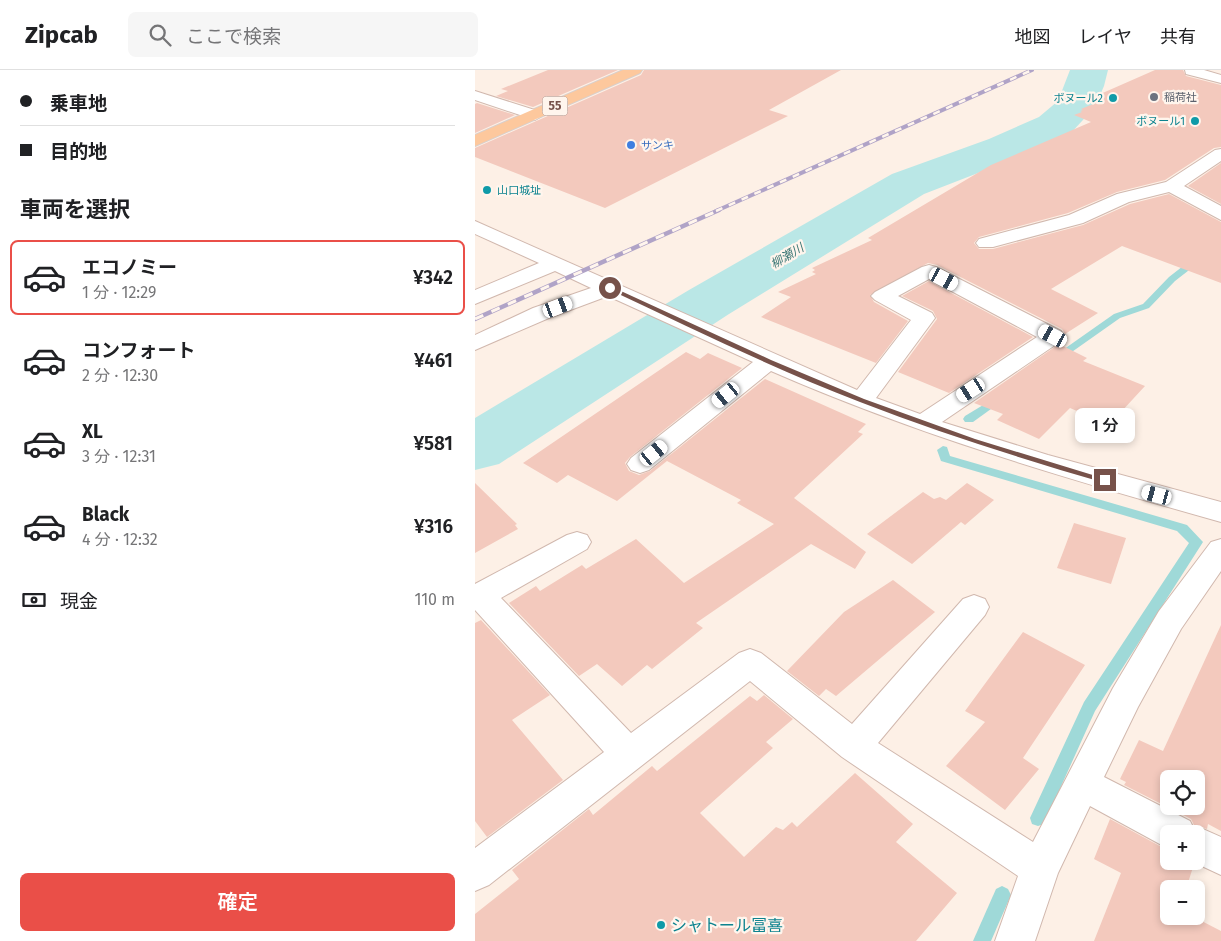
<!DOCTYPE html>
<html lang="ja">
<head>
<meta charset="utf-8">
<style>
	body { margin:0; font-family:"Fira Sans","Noto Sans JP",sans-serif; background:#f6f6f6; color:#202124; height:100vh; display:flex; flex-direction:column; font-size:19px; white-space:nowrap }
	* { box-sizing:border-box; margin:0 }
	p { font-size:16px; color:#757577 }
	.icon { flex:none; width:28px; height:28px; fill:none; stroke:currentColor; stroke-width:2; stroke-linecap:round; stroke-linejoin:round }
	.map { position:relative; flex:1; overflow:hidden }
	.drawer { display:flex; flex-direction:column; background:#fff; width:475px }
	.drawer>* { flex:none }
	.top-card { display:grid; align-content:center; height:110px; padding:0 20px; background:#fff }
	.controls { position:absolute; left:685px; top:700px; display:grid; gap:10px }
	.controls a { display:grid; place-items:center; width:45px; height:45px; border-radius:8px; background:#fff; box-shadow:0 2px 8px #0003; font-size:25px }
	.end { position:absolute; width:22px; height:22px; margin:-11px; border:6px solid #77524a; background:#fff; box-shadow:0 0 0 2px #fff }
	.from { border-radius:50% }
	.bubble { position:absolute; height:35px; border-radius:8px; background:#fff; box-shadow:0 2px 8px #0003; font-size:16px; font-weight:600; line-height:35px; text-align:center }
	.car { position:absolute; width:15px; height:30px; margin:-15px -8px; border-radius:6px; box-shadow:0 0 4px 1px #0007; background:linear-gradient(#fff 24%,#345 0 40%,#fff 0 76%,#345 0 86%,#fff 0) }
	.top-card b { display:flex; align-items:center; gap:18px; height:48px; font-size:19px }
	.top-card b+b { border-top:1px solid #e0e0e0 }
	.top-card i { width:12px; height:12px; background:#202124 }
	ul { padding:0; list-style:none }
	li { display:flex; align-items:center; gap:15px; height:75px; margin:0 10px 8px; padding:0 10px; border:2px solid transparent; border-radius:8px }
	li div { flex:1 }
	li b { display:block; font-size:19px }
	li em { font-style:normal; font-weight:600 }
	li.on { border-color:#ea4f48 }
	li>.icon { width:45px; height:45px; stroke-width:1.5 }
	h2 { padding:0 20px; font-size:22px; line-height:60px }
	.pay { display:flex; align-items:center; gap:12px; height:55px; padding:0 20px; font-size:19px }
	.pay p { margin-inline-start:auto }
	.primary-button { display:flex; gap:10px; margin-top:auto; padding:10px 20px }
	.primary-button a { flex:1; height:58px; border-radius:8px; background:#ea4f48; color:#fff; font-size:20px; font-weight:600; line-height:58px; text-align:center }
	header { display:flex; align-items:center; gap:30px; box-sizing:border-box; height:70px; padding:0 25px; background:#fff; border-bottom:1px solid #e0e0e0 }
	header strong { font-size:24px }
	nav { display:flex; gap:28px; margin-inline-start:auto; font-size:18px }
	.search { width:350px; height:45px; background:#f6f6f6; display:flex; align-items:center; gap:12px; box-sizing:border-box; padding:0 18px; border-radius:8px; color:#757577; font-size:19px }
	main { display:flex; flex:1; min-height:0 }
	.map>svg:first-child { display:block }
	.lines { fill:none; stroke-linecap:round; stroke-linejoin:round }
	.stream { fill:#9fd9d8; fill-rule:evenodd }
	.river { fill:#bae7e6; fill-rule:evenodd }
	.building { fill:#f3c9bd; fill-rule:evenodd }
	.minor-casing { stroke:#d1b8ae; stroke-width:2 }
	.major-casing { stroke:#d9cfcc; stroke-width:2 }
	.minor { fill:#fff; fill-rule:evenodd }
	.major { fill:#fdc89d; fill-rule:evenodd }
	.rail-far1-casing { stroke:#b0a3c7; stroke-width:4 }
	.rail-casing { stroke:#b0a3c7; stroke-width:4.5 }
	.rail-far1 { stroke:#fff5ed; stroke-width:2.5; stroke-dasharray:7; stroke-linecap:butt }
	.rail { stroke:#fff5ed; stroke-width:3; stroke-dasharray:9; stroke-linecap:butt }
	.route { fill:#77524a }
	.worship-dot { fill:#6b7280; stroke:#fff5ed; stroke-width:2 }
	.culture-dot { fill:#0f9aa8; stroke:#fff5ed; stroke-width:2 }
	.shop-dot { fill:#3f7fe0; stroke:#fff5ed; stroke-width:2 }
	.labels { text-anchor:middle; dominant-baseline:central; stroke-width:4.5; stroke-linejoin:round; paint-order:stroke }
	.far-worship-label { font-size:11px; fill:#5b616d; stroke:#fff5ed; text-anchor:start }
	.far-culture-label { font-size:11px; fill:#0d838f; stroke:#fff5ed; text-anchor:end }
	.far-shop-label { font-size:11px; fill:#366cbe; stroke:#fff5ed; text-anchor:start }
	.shield { fill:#fff5ed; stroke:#a0837b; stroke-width:1 }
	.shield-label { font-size:12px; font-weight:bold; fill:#77524a }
	.far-water-label { font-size:12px; font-style:italic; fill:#3a7674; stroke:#fff5ed }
	.near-culture-label { font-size:16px; fill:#0d838f; stroke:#fff5ed; text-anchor:start }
</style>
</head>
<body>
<header>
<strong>Zipcab</strong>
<div class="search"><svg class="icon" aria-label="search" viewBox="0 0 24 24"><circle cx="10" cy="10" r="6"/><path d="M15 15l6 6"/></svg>ここで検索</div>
<nav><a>地図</a><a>レイヤ</a><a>共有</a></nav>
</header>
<main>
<section class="drawer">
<div class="top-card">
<b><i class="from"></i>乗車地</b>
<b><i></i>目的地</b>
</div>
<h2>車両を選択</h2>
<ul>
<li class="on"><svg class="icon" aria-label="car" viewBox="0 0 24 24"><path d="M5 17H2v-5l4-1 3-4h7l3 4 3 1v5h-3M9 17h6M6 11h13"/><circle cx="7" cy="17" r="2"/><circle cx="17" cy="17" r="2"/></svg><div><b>エコノミー</b><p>1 分 · 12:29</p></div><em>¥342</em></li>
<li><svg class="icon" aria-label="car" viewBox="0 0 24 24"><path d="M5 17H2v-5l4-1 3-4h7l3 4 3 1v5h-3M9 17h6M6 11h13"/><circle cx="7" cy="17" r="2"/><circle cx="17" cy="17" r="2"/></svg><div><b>コンフォート</b><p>2 分 · 12:30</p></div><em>¥461</em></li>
<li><svg class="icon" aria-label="car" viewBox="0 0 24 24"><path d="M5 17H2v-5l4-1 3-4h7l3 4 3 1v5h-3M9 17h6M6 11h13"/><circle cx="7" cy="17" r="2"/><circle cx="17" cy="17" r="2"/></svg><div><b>XL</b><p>3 分 · 12:31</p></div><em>¥581</em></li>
<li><svg class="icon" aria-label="car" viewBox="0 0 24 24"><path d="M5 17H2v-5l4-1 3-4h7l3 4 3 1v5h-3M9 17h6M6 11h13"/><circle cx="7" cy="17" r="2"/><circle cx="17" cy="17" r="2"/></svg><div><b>Black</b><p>4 分 · 12:32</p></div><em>¥316</em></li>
</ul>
<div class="pay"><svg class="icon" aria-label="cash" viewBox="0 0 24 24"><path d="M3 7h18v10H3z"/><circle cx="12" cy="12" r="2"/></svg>現金<p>110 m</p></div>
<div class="primary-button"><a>確定</a></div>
</section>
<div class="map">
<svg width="746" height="871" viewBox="0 0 746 871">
	<rect width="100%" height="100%" fill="#fdf0e6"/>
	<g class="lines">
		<!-- stream -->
		<g class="stream">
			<polygon points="526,76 532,76 565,87 561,89 526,80"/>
			<polygon points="746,176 746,183 718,197 700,211 674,238 645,248 584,291 580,292 575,289 639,244 668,234 694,207 712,193 734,184"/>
			<polygon points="523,326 527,327 529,329 527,331 498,352 490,352 488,349 490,346"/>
			<polygon points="468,376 472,377 475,386 712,455 728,472 620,641 569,754 563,756 557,754 555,748 609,632 714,473 702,461 466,391 462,380"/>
			<polygon points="527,816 533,819 536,825 516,871 498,871 521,819"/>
		</g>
		<!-- river -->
		<polygon class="river" points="595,0 633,0 629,16 620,37 594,65 544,87 449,124 254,244 24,394 0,400 0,348 214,220 417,104 514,69 564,47 583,31"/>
	</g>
	<!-- building -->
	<g class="building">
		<polygon points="73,0 143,0 58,37 21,26 33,21 26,19"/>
		<polygon points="169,0 366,0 294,40 313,46 130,138 0,87 0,78 166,5"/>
		<polygon points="680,0 708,0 711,6 746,15 746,77 739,78 690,110 642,122 593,143 504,167 499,173 504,179 518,179 608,155 655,134 694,124 746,152 746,213 647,176 576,219 623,243 590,264 587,259 462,195 453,193 395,225 399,232 433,251 401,293 286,247 316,227 303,222 341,204 337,202 340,200 337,198 397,170 393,168 516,95 616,52 599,45 607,42 605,41 608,40 606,39 623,32 614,29"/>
		<polygon points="2,33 40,45 0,63 0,34"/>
		<polygon points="746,93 746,134 713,116"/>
		<polygon points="454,211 558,267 474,323 423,302 462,249 458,241 427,226"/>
		<polygon points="584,274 612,288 608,291 670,316 634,355 595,338 564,369 522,350 528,344 499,333"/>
		<polygon points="211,282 225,289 233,283 267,298 155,387 150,393 154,401 164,405 175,401 290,309 391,354 383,362 388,364 319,428 391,482 380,499 336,474 221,553 228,558 177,599 172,595 147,616 122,594 104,606 34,533 61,516 65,521 107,495 111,499 161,469 209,513 299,454 262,433 266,430 192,391 142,431 93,405 82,413 48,393"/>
		<polygon points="0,413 42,454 40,455 43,459 0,483"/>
		<polygon points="492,413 519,430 490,455 486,452 437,494 392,464 448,422 459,429 465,427 471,430"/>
		<polygon points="599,453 651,468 636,514 582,498"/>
		<polygon points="418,510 460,542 361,626 351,619 344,626 312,601 369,542"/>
		<polygon points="6,550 75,625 37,650 88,710 12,767 0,751 0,553"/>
		<path d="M 746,555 L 746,761 L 733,754 L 732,759 L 719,755 L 716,749 L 649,715 L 651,712 L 645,709 L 664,670 L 688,681 ZM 694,709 L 721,709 L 721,736 L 694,736 Z"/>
		<polygon points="548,562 610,595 548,688 564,699 530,740 471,696 510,652 490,641"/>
		<polygon points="289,625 318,649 291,672 298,678 225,743 269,787 301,757 308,760 317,752 322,757 380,703 438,754 421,772 482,823 441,871 0,871 0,844 44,809 37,800 114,739 118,745 177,696 182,701 275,626 282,631"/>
		<polygon points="635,749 694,781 694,791 714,791 719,794 711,819 694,819 694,846 717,846 746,861 746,871 619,871 646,803 619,789"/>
	</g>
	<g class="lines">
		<defs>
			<g id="minor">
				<polygon points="710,0 729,0 746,5 746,13 711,4"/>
				<polygon points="0,21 66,42 68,45 60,50 0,30"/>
				<polygon points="746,79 746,91 709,116 746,136 746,150 694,122 654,132 608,153 518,177 504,177 501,173 504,169 594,145 642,124 691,112 740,80"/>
				<path d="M 0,151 L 382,320 L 436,250 L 400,230 L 396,226 L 400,222 L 447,197 L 454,195 L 461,197 L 586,261 L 589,266 L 586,271 L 467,352 L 573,385 L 746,432 L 746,452 C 590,408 445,366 296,301 L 174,400 L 165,403 L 156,400 L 152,394 L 156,388 L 278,292 L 133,226 L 74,248 L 0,280 L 0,265 L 58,238 L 116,218 L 80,201 L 0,234 L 0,220 L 64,193 L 0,164 ZM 454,209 L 562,267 L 445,344 L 401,328 L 460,248 L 457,243 L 423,226 Z"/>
				<polygon points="102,462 112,465 116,472 112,479 26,528 156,663 264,583 275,579 286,583 377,654 488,529 499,525 510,529 514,537 510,545 403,673 558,772 638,618 684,541 736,472 746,469 746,501 706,559 663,637 629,707 715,751 718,757 721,756 746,767 746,805 716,791 721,791 721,764 694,764 694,779 615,736 583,803 560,871 520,871 543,806 367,687 275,611 14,815 0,821 0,778 129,682 0,540 0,514 92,465"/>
			</g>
			<polygon id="major" points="148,0 167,0 165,3 0,76 0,65"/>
		</defs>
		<!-- minor casing -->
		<use href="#minor" class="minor-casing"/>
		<!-- major casing -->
		<use href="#major" class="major-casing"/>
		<!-- minor -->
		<use href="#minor" class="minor"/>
		<!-- major -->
		<use href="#major" class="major"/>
		<defs>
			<polyline id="rail-far1" points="241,141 557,0"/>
			<polyline id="rail" points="0,249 244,140"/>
		</defs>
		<!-- rail-far1 casing -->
		<use href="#rail-far1" class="rail-far1-casing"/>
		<!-- rail casing -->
		<use href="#rail" class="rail-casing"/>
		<!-- rail-far1 -->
		<use href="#rail-far1" class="rail-far1"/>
		<!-- rail -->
		<use href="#rail" class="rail"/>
	</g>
	<!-- route -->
	<path class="route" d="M 135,216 L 296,290 L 389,329 L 500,369 L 634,410 L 630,413 C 547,389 465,363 385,332 C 299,299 216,258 133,219 Z"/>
	<!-- markers -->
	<circle class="worship-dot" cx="679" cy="27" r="5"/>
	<g class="culture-dot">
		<circle cx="638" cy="28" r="5"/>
		<circle cx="720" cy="51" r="5"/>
		<circle cx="12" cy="120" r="5"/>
		<circle cx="186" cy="855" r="5"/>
	</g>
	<circle class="shop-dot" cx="156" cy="75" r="5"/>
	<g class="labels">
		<!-- far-worship labels -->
		<g class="far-worship-label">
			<text x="689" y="27">稲荷社</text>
		</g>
		<!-- far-culture labels -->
		<g class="far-culture-label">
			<text x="628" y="28">ボヌール2</text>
			<text x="710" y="51">ボヌール1</text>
			<text x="22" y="120" text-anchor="start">山口城址</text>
		</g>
		<!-- far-shop labels -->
		<g class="far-shop-label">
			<text x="166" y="75">サンキ</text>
		</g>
		<!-- shield labels -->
		<rect class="shield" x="67.5" y="26.5" width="25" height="19" rx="4"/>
		<g class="shield-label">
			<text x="80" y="36">55</text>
		</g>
		<!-- far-water labels -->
		<g class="far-water-label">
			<text transform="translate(312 186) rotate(-31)">柳瀬川</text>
		</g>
		<!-- near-culture labels -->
		<g class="near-culture-label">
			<text x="196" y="855">シャトール冨喜</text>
		</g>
	</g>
</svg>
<div class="controls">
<a><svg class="icon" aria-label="locate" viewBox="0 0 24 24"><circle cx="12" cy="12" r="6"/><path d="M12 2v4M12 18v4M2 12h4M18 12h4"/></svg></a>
<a>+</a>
<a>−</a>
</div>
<i class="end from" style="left:135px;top:218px"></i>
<i class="end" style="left:630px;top:410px"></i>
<div class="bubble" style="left:600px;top:338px;width:60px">1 分</div>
<i class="car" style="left:469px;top:209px;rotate:118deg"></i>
<i class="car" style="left:83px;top:237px;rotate:69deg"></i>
<i class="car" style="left:578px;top:266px;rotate:298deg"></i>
<i class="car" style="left:496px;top:320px;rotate:237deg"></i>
<i class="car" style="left:251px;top:325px;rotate:231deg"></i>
<i class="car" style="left:179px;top:383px;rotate:51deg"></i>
<i class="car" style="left:682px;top:425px;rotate:285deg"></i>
</div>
</main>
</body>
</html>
